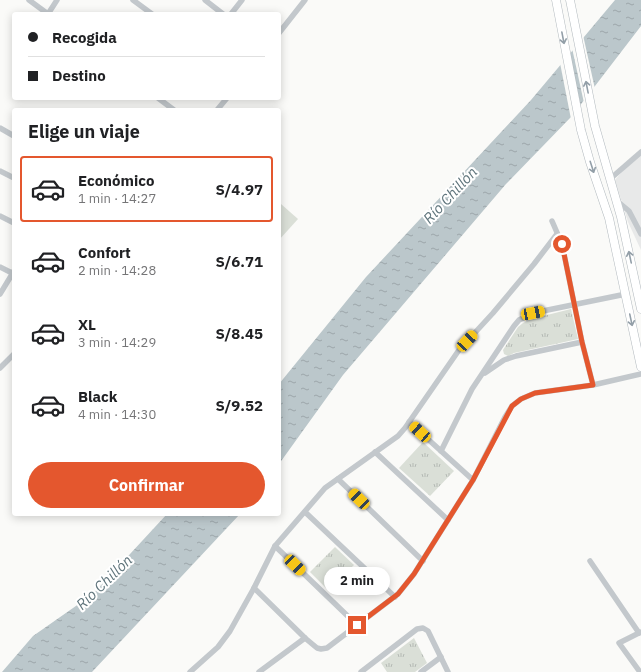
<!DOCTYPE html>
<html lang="es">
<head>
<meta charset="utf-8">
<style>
	body { margin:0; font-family:"IBM Plex Sans",sans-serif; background:#f2f2f2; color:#202124; height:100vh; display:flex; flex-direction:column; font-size:15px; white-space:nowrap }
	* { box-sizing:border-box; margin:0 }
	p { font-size:13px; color:#757577 }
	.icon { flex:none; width:22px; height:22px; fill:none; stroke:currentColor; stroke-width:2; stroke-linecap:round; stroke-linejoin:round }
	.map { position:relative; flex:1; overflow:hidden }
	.details { position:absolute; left:12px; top:108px; width:269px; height:408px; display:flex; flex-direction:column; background:#fff; border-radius:4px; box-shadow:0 2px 10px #0003 }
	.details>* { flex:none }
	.guide { position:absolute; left:12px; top:12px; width:269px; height:88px; border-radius:4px; box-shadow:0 2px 10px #0003; display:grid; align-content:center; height:88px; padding:0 16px; background:#fff }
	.end { position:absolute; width:18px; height:18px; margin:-9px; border:5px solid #e4572e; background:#fff; box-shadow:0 0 0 2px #fff }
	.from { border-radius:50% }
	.bubble { position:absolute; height:28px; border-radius:14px; background:#fff; box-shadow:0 2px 10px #0003; font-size:13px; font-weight:700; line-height:28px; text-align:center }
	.car { position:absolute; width:12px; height:24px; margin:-12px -6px; border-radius:5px; box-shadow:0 0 3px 1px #0007; background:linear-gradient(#f5c518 24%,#345 0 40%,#f5c518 0 76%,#345 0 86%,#f5c518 0) }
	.guide b { display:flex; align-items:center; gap:14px; height:38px; font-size:15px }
	.guide b+b { border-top:1px solid #e0e0e0 }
	.guide i { width:10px; height:10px; background:#202124 }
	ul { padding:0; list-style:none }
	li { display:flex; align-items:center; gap:12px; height:66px; margin:0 8px 6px; padding:0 8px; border:2px solid transparent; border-radius:4px }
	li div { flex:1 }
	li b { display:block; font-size:15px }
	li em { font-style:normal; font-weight:700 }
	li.active { border-color:#e4572e }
	li>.icon { width:36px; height:36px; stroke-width:1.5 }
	h2 { padding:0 16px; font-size:18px; line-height:48px }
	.cta { display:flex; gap:8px; margin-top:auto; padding:8px 16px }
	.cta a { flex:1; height:46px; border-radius:24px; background:#e4572e; color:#fff; font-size:16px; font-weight:700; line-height:46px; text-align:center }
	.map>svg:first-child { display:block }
	.built { fill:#e8e9e9 }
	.grass { fill:url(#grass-tufts) }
	.pitch { fill:#dadfd7 }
	.water { fill:url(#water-ripples) }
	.pier { fill:#fafaf8 }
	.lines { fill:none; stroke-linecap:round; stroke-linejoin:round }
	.secondary-casing { stroke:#b3babf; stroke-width:9 }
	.street { stroke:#c3c8cc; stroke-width:5.5 }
	.secondary { stroke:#fff; stroke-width:8 }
	.oneway { stroke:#939fa8 }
	.route { stroke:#e4572e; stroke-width:5 }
	.labels { text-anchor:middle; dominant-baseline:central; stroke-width:4; stroke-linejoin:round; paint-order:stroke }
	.water-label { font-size:15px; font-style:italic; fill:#60757c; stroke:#fff }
</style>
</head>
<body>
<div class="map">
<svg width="641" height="672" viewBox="0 0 641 672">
	<defs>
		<pattern id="grass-tufts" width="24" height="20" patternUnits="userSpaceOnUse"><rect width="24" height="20" fill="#dadfd7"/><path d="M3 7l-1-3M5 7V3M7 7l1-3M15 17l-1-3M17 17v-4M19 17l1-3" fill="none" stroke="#b4b9b4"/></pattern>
		<pattern id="water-ripples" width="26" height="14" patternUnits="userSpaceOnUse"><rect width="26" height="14" fill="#bbc7cb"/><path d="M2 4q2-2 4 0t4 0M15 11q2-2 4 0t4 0" fill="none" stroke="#9ca6aa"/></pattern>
	</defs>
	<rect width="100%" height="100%" fill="#fafaf8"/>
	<!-- built -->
	<polygon class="built" points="641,150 641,250 628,222 615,180"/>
	<!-- grass -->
	<g class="grass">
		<polygon points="571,309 578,339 514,353 508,356 504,354 503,350 518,327 523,323 531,319"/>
		<polygon points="423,442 454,471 430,496 399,468"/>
		<polygon points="335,547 354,565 328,590 310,572"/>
		<polygon points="414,638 427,663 415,672 387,672 381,663"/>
	</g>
	<!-- pitch -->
	<polygon class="pitch" points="281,204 298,219 279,240 279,207"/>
	<!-- water -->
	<g class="water">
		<polygon points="615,0 641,0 641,26 572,116 506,184 343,375 279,464 279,384 366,277 531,100"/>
		<polygon points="167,514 240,514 92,672 2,672 33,636 93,594"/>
	</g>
	<!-- pier -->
	<g class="pier">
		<polygon points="583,35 595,89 584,103 572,48"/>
		<polygon points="569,51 581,107 571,119 560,63"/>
	</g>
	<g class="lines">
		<defs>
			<g id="secondary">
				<polyline points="556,0 581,130 590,162 609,218 641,367"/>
				<polyline points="570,0 595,126 621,217 641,309"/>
			</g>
		</defs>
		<!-- secondary casing -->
		<use href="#secondary" class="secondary-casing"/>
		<!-- street -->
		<g class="street">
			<polyline points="29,0 48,14"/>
			<polyline points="133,0 152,14"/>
			<polyline points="205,0 223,14"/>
			<polyline points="48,14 57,0"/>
			<polyline points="231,14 242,0"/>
			<polyline points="279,33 305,0"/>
			<polyline points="158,98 174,110"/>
			<polyline points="217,110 227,98"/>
			<polyline points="0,128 14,136"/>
			<polyline points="0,171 14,178"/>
			<polyline points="610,179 641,152"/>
			<polyline points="617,201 629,211 641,234"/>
			<polyline points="0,216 14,223"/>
			<polyline points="552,221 562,244 582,342 593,385"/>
			<polyline points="0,267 14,274"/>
			<polyline points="0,294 14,271"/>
			<polyline points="0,368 14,354"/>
			<polyline points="485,373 504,360 516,356 582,342"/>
			<polyline points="409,422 473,480"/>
			<polyline points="441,451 472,389 514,326 519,320 533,313 626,294"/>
			<polyline points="375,452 448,520"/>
			<polyline points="338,479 423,561"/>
			<polyline points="305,512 395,597"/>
			<polyline points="275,546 357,625"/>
			<polyline points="590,561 639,633"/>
			<polyline points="254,588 305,638 317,648 321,649 327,648 398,594 414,574 473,480 505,417 512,406 521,399 535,393 593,385 641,374"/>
			<polyline points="190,672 218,647 230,631 254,588 275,546 325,488 398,436 405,428 459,350 493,313 534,264 557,234"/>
			<polyline points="259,672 305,638"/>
			<polyline points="361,672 417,629 423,628 428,631 448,672"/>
			<polyline points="421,672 441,657"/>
			<polyline points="640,672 619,643 641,632"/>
		</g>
		<!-- secondary -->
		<use href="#secondary" class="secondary"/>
	</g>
	<!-- one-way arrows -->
	<defs><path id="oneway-shaft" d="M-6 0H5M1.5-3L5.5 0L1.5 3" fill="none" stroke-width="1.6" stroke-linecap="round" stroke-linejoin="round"/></defs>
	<g class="oneway">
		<use href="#oneway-shaft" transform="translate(563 38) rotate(79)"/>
		<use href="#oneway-shaft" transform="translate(587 87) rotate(-101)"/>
		<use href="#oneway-shaft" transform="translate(592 167) rotate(72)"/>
		<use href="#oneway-shaft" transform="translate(630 257) rotate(-102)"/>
		<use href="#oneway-shaft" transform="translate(631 320) rotate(78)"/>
	</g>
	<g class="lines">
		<!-- route -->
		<polyline class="route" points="357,625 398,594 414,574 473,480 512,406 521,399 535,393 593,385 582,342 562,244"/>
	</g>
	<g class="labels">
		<!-- water labels -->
		<g class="water-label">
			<text transform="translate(450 195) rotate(-47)">Río Chillón</text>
			<text transform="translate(104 582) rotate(-44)">Río Chillón</text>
		</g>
	</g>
</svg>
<i class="end from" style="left:562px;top:244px"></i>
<i class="end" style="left:357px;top:625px"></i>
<div class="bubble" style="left:324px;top:567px;width:66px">2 min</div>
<i class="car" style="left:533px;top:313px;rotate:79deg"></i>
<i class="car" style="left:467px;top:341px;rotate:43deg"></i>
<i class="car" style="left:420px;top:432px;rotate:312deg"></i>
<i class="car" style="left:359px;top:499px;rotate:314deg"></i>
<i class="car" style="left:295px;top:565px;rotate:134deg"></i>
<div class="guide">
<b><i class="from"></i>Recogida</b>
<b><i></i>Destino</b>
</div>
<section class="details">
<h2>Elige un viaje</h2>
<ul>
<li class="active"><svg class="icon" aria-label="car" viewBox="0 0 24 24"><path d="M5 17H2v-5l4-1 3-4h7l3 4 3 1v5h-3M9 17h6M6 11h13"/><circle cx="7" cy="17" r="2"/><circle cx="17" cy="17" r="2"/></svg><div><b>Económico</b><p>1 min · 14:27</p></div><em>S/4.97</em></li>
<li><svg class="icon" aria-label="car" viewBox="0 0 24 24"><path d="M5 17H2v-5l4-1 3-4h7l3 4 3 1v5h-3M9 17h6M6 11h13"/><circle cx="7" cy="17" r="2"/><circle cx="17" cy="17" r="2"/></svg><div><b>Confort</b><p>2 min · 14:28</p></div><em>S/6.71</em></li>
<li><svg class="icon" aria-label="car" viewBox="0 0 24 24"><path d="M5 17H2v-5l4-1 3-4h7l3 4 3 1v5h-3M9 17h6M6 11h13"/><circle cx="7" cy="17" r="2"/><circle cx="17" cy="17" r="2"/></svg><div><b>XL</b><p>3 min · 14:29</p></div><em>S/8.45</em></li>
<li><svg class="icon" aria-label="car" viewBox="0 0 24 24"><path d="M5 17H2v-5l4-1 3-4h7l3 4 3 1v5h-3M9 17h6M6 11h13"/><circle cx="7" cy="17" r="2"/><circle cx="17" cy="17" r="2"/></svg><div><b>Black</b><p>4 min · 14:30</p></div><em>S/9.52</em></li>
</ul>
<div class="cta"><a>Confirmar</a></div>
</section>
</div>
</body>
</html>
